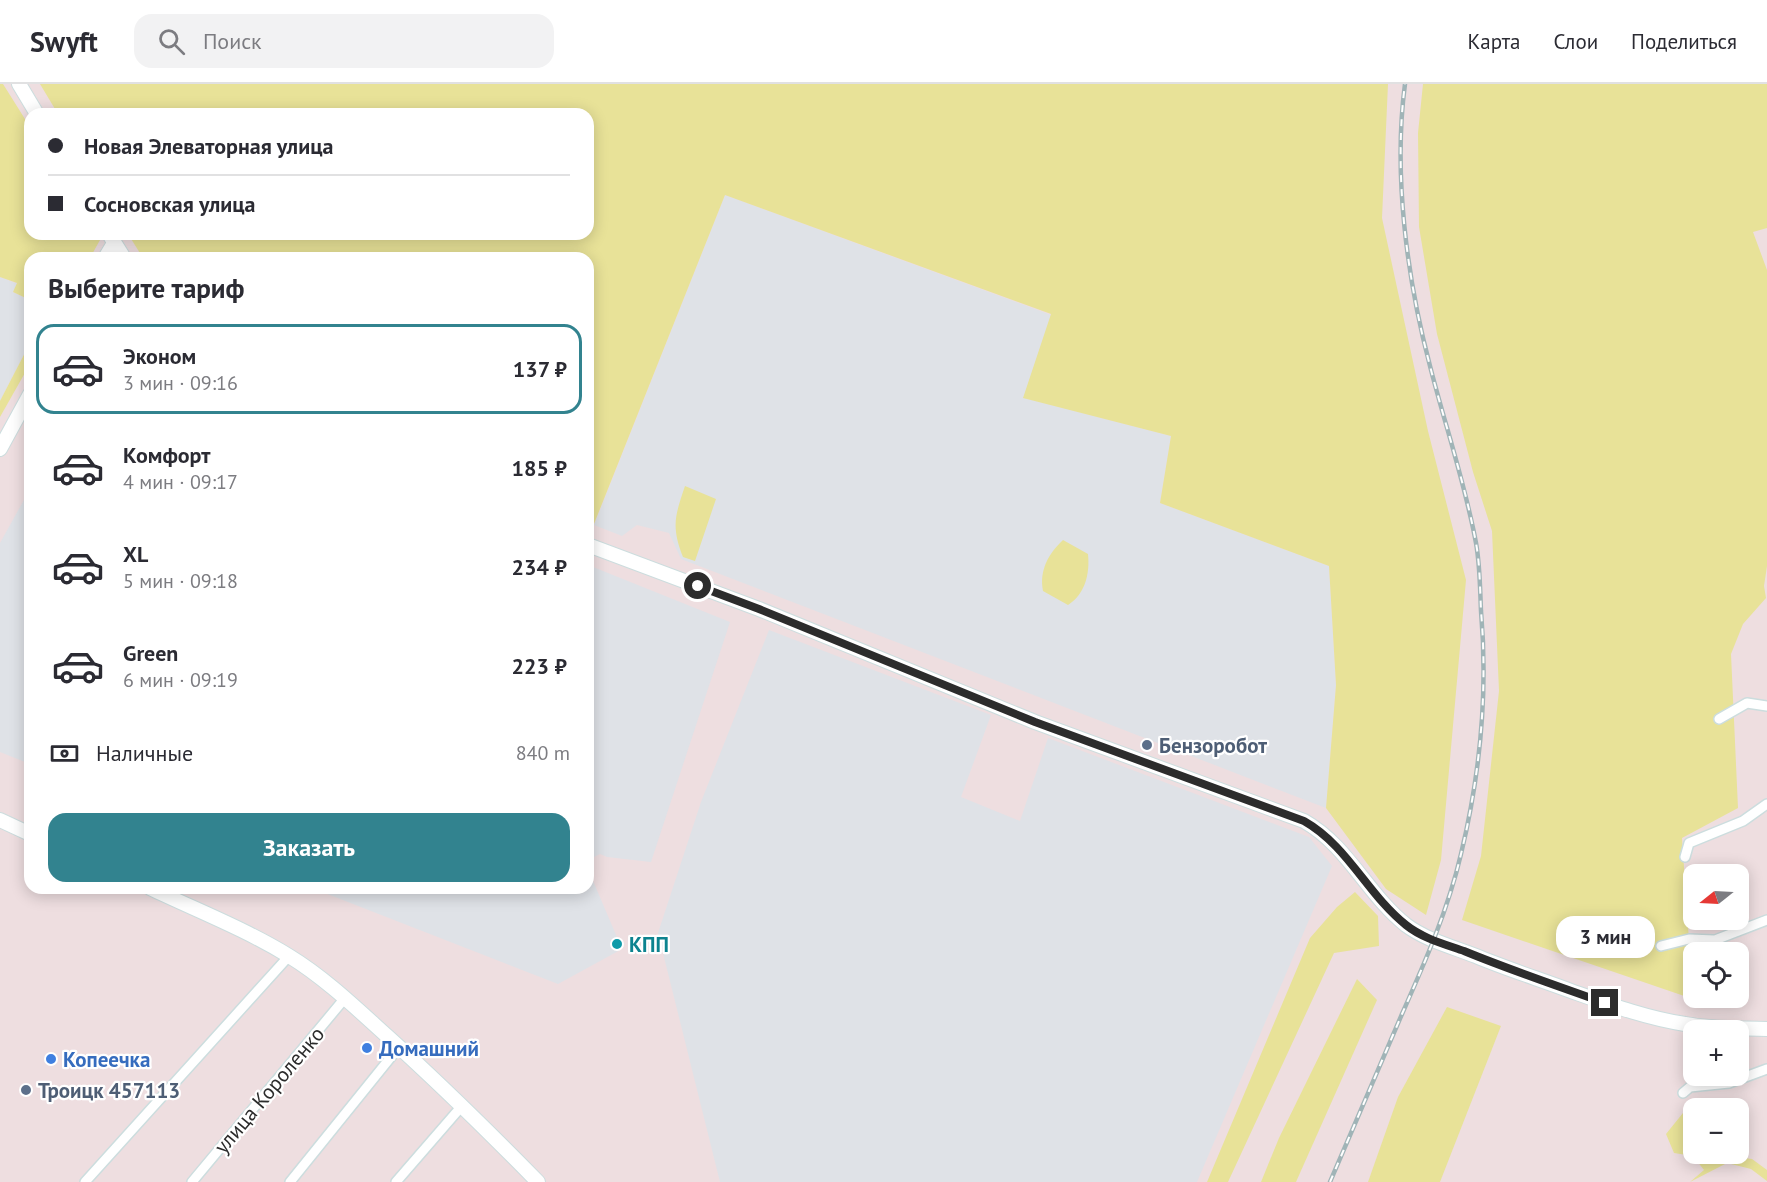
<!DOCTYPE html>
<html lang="ru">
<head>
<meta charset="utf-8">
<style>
	body { margin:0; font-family:"PT Sans",sans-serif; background:#f2f2f3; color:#2b2b33; height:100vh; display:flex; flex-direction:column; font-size:22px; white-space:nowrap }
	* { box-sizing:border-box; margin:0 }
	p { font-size:20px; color:#7c7c81 }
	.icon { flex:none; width:33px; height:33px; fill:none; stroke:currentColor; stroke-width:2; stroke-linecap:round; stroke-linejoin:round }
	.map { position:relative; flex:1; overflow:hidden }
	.panel { position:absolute; left:24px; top:168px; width:570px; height:642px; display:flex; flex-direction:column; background:#fff; border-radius:18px; box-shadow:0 3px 15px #0003 }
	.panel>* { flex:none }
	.banner { position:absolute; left:24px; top:24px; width:570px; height:132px; border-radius:18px; box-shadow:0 3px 15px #0003; display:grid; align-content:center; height:132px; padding:0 24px; background:#fff }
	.needle { width:39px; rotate:252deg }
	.controls { position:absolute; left:1683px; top:780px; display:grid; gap:12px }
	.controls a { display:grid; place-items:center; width:66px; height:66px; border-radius:12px; background:#fff; box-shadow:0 3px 15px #0003; font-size:30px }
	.end { position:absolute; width:27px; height:27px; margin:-14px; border:8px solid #2c2c2c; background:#fff; box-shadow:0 0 0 3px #fff }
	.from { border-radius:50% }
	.bubble { position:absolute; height:42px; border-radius:18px; background:#fff; box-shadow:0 3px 15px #0003; font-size:20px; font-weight:600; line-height:42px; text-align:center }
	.banner b { display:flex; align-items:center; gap:21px; height:57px; font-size:22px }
	.banner b+b { border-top:2px solid #e1e1e2 }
	.banner i { width:15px; height:15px; background:#2b2b33 }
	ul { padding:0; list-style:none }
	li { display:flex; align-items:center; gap:18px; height:90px; margin:0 12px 9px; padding:0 12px; border:3px solid transparent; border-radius:18px }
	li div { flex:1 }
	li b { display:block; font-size:22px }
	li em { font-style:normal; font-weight:600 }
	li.selected { border-color:#32838f }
	li>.icon { width:54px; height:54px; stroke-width:1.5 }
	h2 { padding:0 24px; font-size:27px; line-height:72px }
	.pay { display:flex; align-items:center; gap:15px; height:66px; padding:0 24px; font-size:22px }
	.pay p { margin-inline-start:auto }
	.cta { display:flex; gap:12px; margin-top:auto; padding:12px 24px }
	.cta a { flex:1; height:69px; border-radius:18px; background:#32838f; color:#fff; font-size:24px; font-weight:600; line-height:69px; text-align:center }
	header { display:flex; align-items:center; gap:36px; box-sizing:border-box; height:84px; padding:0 30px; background:#fff; border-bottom:2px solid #e1e1e2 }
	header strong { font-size:28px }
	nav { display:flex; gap:33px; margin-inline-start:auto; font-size:21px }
	.search { width:420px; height:54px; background:#f2f2f3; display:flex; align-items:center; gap:15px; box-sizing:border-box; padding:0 21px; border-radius:18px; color:#7c7c81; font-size:22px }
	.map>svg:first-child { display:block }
	.industrial { fill:#dfe2e7 }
	.green { fill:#e8e298 }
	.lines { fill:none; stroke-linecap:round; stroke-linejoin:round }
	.street-casing { stroke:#ccddde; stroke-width:12 }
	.secondary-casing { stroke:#ccddde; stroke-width:16 }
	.street { stroke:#fff; stroke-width:9 }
	.secondary { stroke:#fff; stroke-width:14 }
	.rail-casing { stroke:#a0b4b7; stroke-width:4.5 }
	.rail { stroke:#fff; stroke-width:2; stroke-dasharray:7; stroke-linecap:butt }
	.route { stroke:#2c2c2c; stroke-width:8 }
	.service-dot { fill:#5c6f8a; stroke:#fff; stroke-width:2 }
	.culture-dot { fill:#0f9aa8; stroke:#fff; stroke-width:2 }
	.shop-dot { fill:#3f7fe0; stroke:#fff; stroke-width:2 }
	.labels { text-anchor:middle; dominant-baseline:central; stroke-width:4.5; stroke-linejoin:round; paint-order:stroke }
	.service-label { font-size:21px; font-weight:bold; fill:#4e5e75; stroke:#fff; text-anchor:start }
	.culture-label { font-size:21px; font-weight:bold; fill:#0d838f; stroke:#fff; text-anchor:start }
	.shop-label { font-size:21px; font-weight:bold; fill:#366cbe; stroke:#fff; text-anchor:start }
	.street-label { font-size:21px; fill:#2c2c2c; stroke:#fff }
</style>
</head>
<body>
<header>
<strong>Swyft</strong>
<div class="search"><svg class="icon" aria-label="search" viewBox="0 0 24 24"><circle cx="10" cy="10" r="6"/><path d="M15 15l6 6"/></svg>Поиск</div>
<nav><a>Карта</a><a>Слои</a><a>Поделиться</a></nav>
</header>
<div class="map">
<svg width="1767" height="1098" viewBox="0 0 1767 1098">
	<rect width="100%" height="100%" fill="#eedee0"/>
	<!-- industrial -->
	<g class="industrial">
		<polygon points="725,111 1051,231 1024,314 1171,352 1160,419 1329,482 1336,601 1326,724 681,475 669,449 637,441 622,452 594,441"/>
		<polygon points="0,193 18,200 13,208 30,216 30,259 0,317"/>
		<polygon points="30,405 30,680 0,668 0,459"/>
		<polygon points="588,481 730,538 651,778 607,773 600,770 588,776"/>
		<polygon points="769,546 991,631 961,713 1020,737 1048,654 1309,753 1332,782 1197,1098 720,1098 658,849 701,718"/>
		<polygon points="588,785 622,865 558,900 312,804 588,804"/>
	</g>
	<!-- green -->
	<g class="green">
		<polygon points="0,0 3,0 30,43 30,150 96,150 100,156 90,174 30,174 30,216 13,208 17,199 0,193"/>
		<polygon points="40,0 1388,0 1382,134 1428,347 1466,496 1441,776 1426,831 1386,805 1326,724 1336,601 1329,482 1160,419 1171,352 1023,314 1051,230 725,111 594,440 588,439 588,174 143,174 128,150 588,150 588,30 58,30"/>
		<polygon points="1423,0 1767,0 1767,144 1753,148 1767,186 1767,482 1764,502 1766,514 1743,540 1731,570 1738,724 1682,754 1693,915 1462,836 1481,772 1499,607 1492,447 1473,388 1437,250 1419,143 1418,49"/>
		<polygon points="30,259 30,280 0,333 0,317"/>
		<path d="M 685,402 L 716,415 L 695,477 L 683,473 C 671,442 675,432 685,402 Z"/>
		<path d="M 1063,456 L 1088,470 C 1090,490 1085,510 1068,521 L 1043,507 C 1039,487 1048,470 1063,456 Z"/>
		<polygon points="1355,808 1378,832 1379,862 1334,869 1228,1098 1207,1098 1310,854 1337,823"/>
		<polygon points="1357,895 1377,916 1296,1098 1261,1098 1279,1054"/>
		<polygon points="1447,923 1501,942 1440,1098 1368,1098 1398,1013"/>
		<polygon points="1687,1024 1693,1027 1694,1070 1716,1070 1752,1075 1767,1086 1767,1097 1751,1085 1727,1079 1690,1098 1704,1086 1693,1072 1674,1069 1666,1050"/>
	</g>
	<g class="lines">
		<defs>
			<g id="street">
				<polyline points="1719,635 1747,619 1767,622"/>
				<polyline points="1685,773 1689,759 1743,737 1767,720"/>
				<polyline points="1661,862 1689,855 1715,856 1767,836"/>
				<polyline points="1683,1009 1690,1003 1729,999 1767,985"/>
				<polyline points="85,1098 289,872"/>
				<polyline points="192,1098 345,914"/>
				<polyline points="290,1098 399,963"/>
				<polyline points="396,1098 461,1023"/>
			</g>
			<g id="secondary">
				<polyline points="19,0 37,30"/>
				<polyline points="109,150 124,174"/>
				<polyline points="105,174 114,159"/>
				<polyline points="0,365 30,310"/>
				<path d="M 588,461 L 759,525 L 1035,638 L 1304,737 C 1348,762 1367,810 1406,841 C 1426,856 1453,863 1476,872 C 1507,885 1539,895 1571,907 C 1608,920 1646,934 1685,940 C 1712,945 1740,944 1767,945"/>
				<polyline points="0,736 30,750"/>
				<path d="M 150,804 C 196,826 245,845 289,872 C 325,894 356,924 387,952 C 439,999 489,1048 538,1098"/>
			</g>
		</defs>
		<!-- street casing -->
		<use href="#street" class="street-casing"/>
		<!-- secondary casing -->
		<use href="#secondary" class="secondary-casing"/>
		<!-- street -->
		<use href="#street" class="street"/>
		<!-- secondary -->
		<use href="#secondary" class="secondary"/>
		<defs>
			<path id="rail" d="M 1330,1098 C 1354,1042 1378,986 1402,930 C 1425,878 1448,826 1461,770 C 1480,691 1488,608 1481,527 C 1480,505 1480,481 1476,459 C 1465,399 1445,341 1430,282 C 1407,195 1393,90 1405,0"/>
		</defs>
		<!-- rail casing -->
		<use href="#rail" class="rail-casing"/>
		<!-- rail -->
		<use href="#rail" class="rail"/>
	</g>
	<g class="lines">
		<!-- route -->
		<path class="route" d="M 698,502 L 759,525 L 1035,638 L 1304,737 C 1348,762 1367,810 1406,841 C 1422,854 1444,860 1464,867 C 1510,886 1558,902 1605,919"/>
	</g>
	<!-- markers -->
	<g class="service-dot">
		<circle cx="1147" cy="661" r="6"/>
		<circle cx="26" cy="1006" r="6"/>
	</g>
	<circle class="culture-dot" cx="617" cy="860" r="6"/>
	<g class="shop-dot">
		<circle cx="367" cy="964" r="6"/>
		<circle cx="51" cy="975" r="6"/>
	</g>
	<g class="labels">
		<!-- service labels -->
		<g class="service-label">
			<text x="1159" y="661">Бензоробот</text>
			<text x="38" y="1006">Троицк 457113</text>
		</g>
		<!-- culture labels -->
		<g class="culture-label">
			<text x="629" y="860">КПП</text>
		</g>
		<!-- shop labels -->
		<g class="shop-label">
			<text x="379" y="964">Домашний</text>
			<text x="63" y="975">Копеечка</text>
		</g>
		<!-- street labels -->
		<g class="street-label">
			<text transform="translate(269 1006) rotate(-50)">улица Короленко</text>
		</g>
	</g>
</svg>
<div class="controls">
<a><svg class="needle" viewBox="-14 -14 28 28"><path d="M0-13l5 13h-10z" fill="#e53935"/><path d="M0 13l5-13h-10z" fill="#7c7c81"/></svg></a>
<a><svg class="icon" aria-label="locate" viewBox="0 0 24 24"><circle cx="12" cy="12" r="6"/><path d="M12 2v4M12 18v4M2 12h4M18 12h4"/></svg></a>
<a>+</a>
<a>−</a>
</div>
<i class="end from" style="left:698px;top:502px"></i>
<i class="end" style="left:1605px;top:919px"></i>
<div class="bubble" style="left:1556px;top:832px;width:99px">3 мин</div>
<div class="banner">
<b><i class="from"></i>Новая Элеваторная улица</b>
<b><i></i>Сосновская улица</b>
</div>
<section class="panel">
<h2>Выберите тариф</h2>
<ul>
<li class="selected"><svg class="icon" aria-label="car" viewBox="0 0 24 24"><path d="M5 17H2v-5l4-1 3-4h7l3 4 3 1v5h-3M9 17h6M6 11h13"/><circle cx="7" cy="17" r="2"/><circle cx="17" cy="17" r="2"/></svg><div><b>Эконом</b><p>3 мин · 09:16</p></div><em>137 ₽</em></li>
<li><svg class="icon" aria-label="car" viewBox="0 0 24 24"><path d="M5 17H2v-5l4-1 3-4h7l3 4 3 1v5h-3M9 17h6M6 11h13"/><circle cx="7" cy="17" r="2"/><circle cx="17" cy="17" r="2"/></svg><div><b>Комфорт</b><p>4 мин · 09:17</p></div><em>185 ₽</em></li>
<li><svg class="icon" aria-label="car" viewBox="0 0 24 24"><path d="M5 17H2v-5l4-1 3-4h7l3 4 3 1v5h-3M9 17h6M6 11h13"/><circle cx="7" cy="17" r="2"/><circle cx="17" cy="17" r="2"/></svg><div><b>XL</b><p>5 мин · 09:18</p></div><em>234 ₽</em></li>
<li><svg class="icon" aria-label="car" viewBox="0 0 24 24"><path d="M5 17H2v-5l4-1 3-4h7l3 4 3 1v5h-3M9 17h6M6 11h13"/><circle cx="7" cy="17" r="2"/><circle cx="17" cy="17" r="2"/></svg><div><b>Green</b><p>6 мин · 09:19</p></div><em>223 ₽</em></li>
</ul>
<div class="pay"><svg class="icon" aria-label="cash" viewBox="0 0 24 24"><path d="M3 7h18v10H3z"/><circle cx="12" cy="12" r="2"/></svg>Наличные<p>840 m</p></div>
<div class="cta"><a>Заказать</a></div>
</section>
</div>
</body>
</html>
